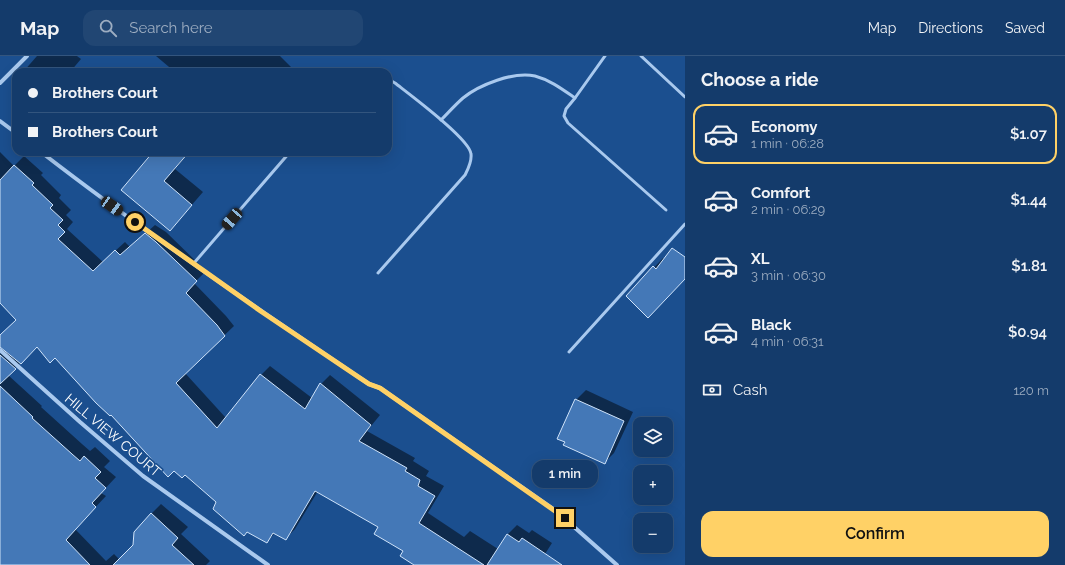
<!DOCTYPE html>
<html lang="en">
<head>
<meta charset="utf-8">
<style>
	body { margin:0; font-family:Raleway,sans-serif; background:#214673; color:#f1f3f6; height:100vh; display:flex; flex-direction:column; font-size:15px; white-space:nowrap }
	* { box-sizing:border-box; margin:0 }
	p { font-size:13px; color:#9dadc1 }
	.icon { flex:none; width:22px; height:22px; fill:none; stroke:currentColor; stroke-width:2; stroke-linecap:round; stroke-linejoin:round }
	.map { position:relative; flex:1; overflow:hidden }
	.details { display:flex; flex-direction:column; background:#143b6b; width:380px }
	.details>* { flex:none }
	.hud { position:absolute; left:12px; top:12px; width:380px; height:88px; border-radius:12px; box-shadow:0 4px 16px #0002,0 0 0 1px #33557e; display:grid; align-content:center; height:88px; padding:0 16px; background:#143b6b }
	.buttons { position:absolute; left:633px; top:361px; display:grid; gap:8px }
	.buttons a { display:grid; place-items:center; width:40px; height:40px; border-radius:8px; background:#143b6b; box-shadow:0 4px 16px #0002,0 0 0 1px #33557e; font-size:20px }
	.end { position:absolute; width:18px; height:18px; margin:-9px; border:5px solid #ffd166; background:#111; box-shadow:0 0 0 2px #111 }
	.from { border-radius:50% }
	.bubble { position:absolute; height:28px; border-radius:12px; background:#143b6b; box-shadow:0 4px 16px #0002,0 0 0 1px #33557e; font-size:13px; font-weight:600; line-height:28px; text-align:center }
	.car { position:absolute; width:12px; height:24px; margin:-12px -6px; border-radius:5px; box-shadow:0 0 3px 1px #0007; background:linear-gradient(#222 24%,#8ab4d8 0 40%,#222 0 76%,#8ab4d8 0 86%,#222 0) }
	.hud b { display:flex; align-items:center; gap:14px; height:38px; font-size:15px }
	.hud b+b { border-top:1px solid #33557e }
	.hud i { width:10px; height:10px; background:#f1f3f6 }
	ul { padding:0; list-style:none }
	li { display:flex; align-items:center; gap:12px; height:60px; margin:0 8px 6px; padding:0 8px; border:2px solid transparent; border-radius:12px }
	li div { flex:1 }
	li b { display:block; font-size:15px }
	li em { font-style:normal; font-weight:600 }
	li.on { border-color:#ffd166 }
	li>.icon { width:36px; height:36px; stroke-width:1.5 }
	h2 { padding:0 16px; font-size:18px; line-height:48px }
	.pay { display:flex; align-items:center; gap:10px; height:44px; padding:0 16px; font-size:15px }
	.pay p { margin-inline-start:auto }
	.primary-button { display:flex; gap:8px; margin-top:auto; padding:8px 16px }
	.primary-button a { flex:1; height:46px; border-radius:12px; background:#ffd166; color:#111; font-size:16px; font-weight:600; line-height:46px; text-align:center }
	header { display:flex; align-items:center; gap:24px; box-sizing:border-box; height:56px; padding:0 20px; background:#143b6b; border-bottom:1px solid #33557e }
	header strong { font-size:19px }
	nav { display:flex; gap:22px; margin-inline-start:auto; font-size:14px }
	.search { width:280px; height:36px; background:#214673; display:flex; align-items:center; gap:10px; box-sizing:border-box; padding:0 14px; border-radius:12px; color:#9dadc1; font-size:15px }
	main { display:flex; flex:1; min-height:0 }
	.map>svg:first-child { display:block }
	.shadow { fill:#0007 }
	.building { fill:#4478b7; stroke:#cfe3fa }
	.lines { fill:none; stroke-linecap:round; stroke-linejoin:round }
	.service { stroke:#a9c9ee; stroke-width:3 }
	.minor { stroke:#a9c9ee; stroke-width:4 }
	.route { stroke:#ffd166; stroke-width:5 }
	.labels { text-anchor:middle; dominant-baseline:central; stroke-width:3.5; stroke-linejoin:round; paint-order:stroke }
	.street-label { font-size:14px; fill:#fff; stroke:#1b4f8f }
</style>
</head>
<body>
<header>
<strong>Map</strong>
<div class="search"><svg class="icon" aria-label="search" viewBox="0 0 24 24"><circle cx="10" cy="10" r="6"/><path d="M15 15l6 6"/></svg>Search here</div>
<nav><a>Map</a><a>Directions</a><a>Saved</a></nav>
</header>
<main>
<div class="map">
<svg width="685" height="509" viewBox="0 0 685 509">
	<rect width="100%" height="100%" fill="#1b4f8f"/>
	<!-- shadow -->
	<g class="shadow">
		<polygon points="37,0 77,0 81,3 70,16 23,16"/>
		<polygon points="156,0 280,0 296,16 175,16"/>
		<polygon points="16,25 16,32 13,29"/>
		<polygon points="0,96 14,110 24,100 43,117 41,119 61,139 59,142 71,154 66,159 73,166 67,173 103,206 125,186 130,191 155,169 166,176 206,215 194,227 226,260 234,270 185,317 226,362 261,319 270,310 312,342 321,328 330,319 380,359 367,375 415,402 413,405 429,415 426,420 444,430 428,457 464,481 470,475 498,493 508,478 517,469 529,477 532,474 552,487 538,509 416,509 404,495 379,471 318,435 295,473 285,483 275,477 267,485 248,475 244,479 218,446 111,358 55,301 37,290 8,319 42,350 41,351 82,388 90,395 95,391 110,405 104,411 116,421 101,437 106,440 75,473 106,505 114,498 120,504 134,489 151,458 161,448 188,471 181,478 210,505 206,509 0,509 0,298 22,275 17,264 0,246"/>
		<polygon points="154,96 189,96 175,113 203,136 170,174"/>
		<polygon points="674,193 685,204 685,222 627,240 663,202 664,203"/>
		<polygon points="586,334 633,356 614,397 604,407 558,382 576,344"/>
	</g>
	<!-- building -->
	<g class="building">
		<polygon points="153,96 189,96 164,125 192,149 170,175 121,134"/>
		<polygon points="14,109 34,127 32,129 53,149 50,152 63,164 58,169 65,176 58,183 93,215 115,194 120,199 145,177 156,186 197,225 186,237 217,269 225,280 176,327 217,372 260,318 305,353 320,327 371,369 359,385 407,412 405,415 420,424 418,430 435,440 419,467 484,509 414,509 400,500 403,495 374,478 378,471 315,435 286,484 273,477 267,487 247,476 244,480 213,453 216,446 185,419 182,422 174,415 168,421 111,359 110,360 96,347 55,302 50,307 37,291 21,308 0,291 0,279 16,264 0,247 0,124"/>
		<polygon points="672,192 685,201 685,223 648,262 626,240 653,210 656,213"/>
		<polygon points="0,299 16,313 0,328"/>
		<polygon points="0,330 33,361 32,362 72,398 80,405 84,400 101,416 95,422 106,432 92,447 96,451 66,484 90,509 0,509"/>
		<polygon points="575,343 624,365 605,408 563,389 565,386 557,383"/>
		<polygon points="151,457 178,482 172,489 194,509 113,509 133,489 134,476"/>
		<polygon points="507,478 519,486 522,482 562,509 487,509"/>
	</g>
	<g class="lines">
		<!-- service -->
		<g class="service">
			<polyline points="641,0 685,41"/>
			<polyline points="575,42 566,53 564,60 568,67 666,154"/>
			<path d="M 441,64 C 448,57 455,49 463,42 C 479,29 514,15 535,20 C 550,24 562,33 575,42 L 605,0"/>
			<polyline points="194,207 290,96"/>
			<path d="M 378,217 L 465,119 C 468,113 472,106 471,98 C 470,83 409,38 395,27 L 388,23"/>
			<polyline points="569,296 685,168"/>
		</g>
		<!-- minor -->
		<g class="minor">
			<polyline points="0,27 27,0"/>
			<polyline points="0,65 16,77"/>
			<path d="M 41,96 C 147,178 258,253 369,328 L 380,332 L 556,455 L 617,509"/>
			<polyline points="0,294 80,366 143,420 268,509"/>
		</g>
	</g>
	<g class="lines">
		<!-- route -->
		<polyline class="route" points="135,166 262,256 357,320 369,328 380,332 565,462"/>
	</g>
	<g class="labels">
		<!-- street labels -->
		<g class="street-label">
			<text transform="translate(113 379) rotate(40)">HILL VIEW COURT</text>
		</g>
	</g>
</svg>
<div class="buttons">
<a><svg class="icon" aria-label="layers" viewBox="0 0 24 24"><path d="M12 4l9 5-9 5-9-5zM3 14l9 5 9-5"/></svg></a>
<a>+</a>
<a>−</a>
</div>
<i class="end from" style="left:135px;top:166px"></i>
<i class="end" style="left:565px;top:462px"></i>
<div class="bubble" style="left:532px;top:404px;width:66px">1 min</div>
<i class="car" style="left:112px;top:150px;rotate:125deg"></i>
<i class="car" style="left:232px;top:163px;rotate:221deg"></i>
<div class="hud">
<b><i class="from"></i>Brothers Court</b>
<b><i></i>Brothers Court</b>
</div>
</div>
<section class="details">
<h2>Choose a ride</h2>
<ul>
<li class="on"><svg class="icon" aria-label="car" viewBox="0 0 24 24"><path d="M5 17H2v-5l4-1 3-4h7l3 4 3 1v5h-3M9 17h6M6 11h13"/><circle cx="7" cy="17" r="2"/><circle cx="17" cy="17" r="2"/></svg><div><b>Economy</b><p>1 min · 06:28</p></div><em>$1.07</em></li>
<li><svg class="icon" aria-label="car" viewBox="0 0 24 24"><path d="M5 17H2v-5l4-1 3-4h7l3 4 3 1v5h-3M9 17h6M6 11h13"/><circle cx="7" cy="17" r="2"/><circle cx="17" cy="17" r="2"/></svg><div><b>Comfort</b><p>2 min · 06:29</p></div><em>$1.44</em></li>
<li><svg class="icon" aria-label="car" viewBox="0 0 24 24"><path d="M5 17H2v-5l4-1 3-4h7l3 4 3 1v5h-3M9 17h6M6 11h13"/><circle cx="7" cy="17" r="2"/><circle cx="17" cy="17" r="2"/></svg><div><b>XL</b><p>3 min · 06:30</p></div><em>$1.81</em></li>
<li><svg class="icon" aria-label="car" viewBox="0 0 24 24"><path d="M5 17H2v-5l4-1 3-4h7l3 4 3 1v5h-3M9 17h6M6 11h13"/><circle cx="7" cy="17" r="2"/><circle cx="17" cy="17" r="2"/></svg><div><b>Black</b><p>4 min · 06:31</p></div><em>$0.94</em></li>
</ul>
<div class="pay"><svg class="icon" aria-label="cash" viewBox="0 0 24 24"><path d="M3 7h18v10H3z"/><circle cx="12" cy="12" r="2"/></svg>Cash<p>120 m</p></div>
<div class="primary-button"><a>Confirm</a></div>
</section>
</main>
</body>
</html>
